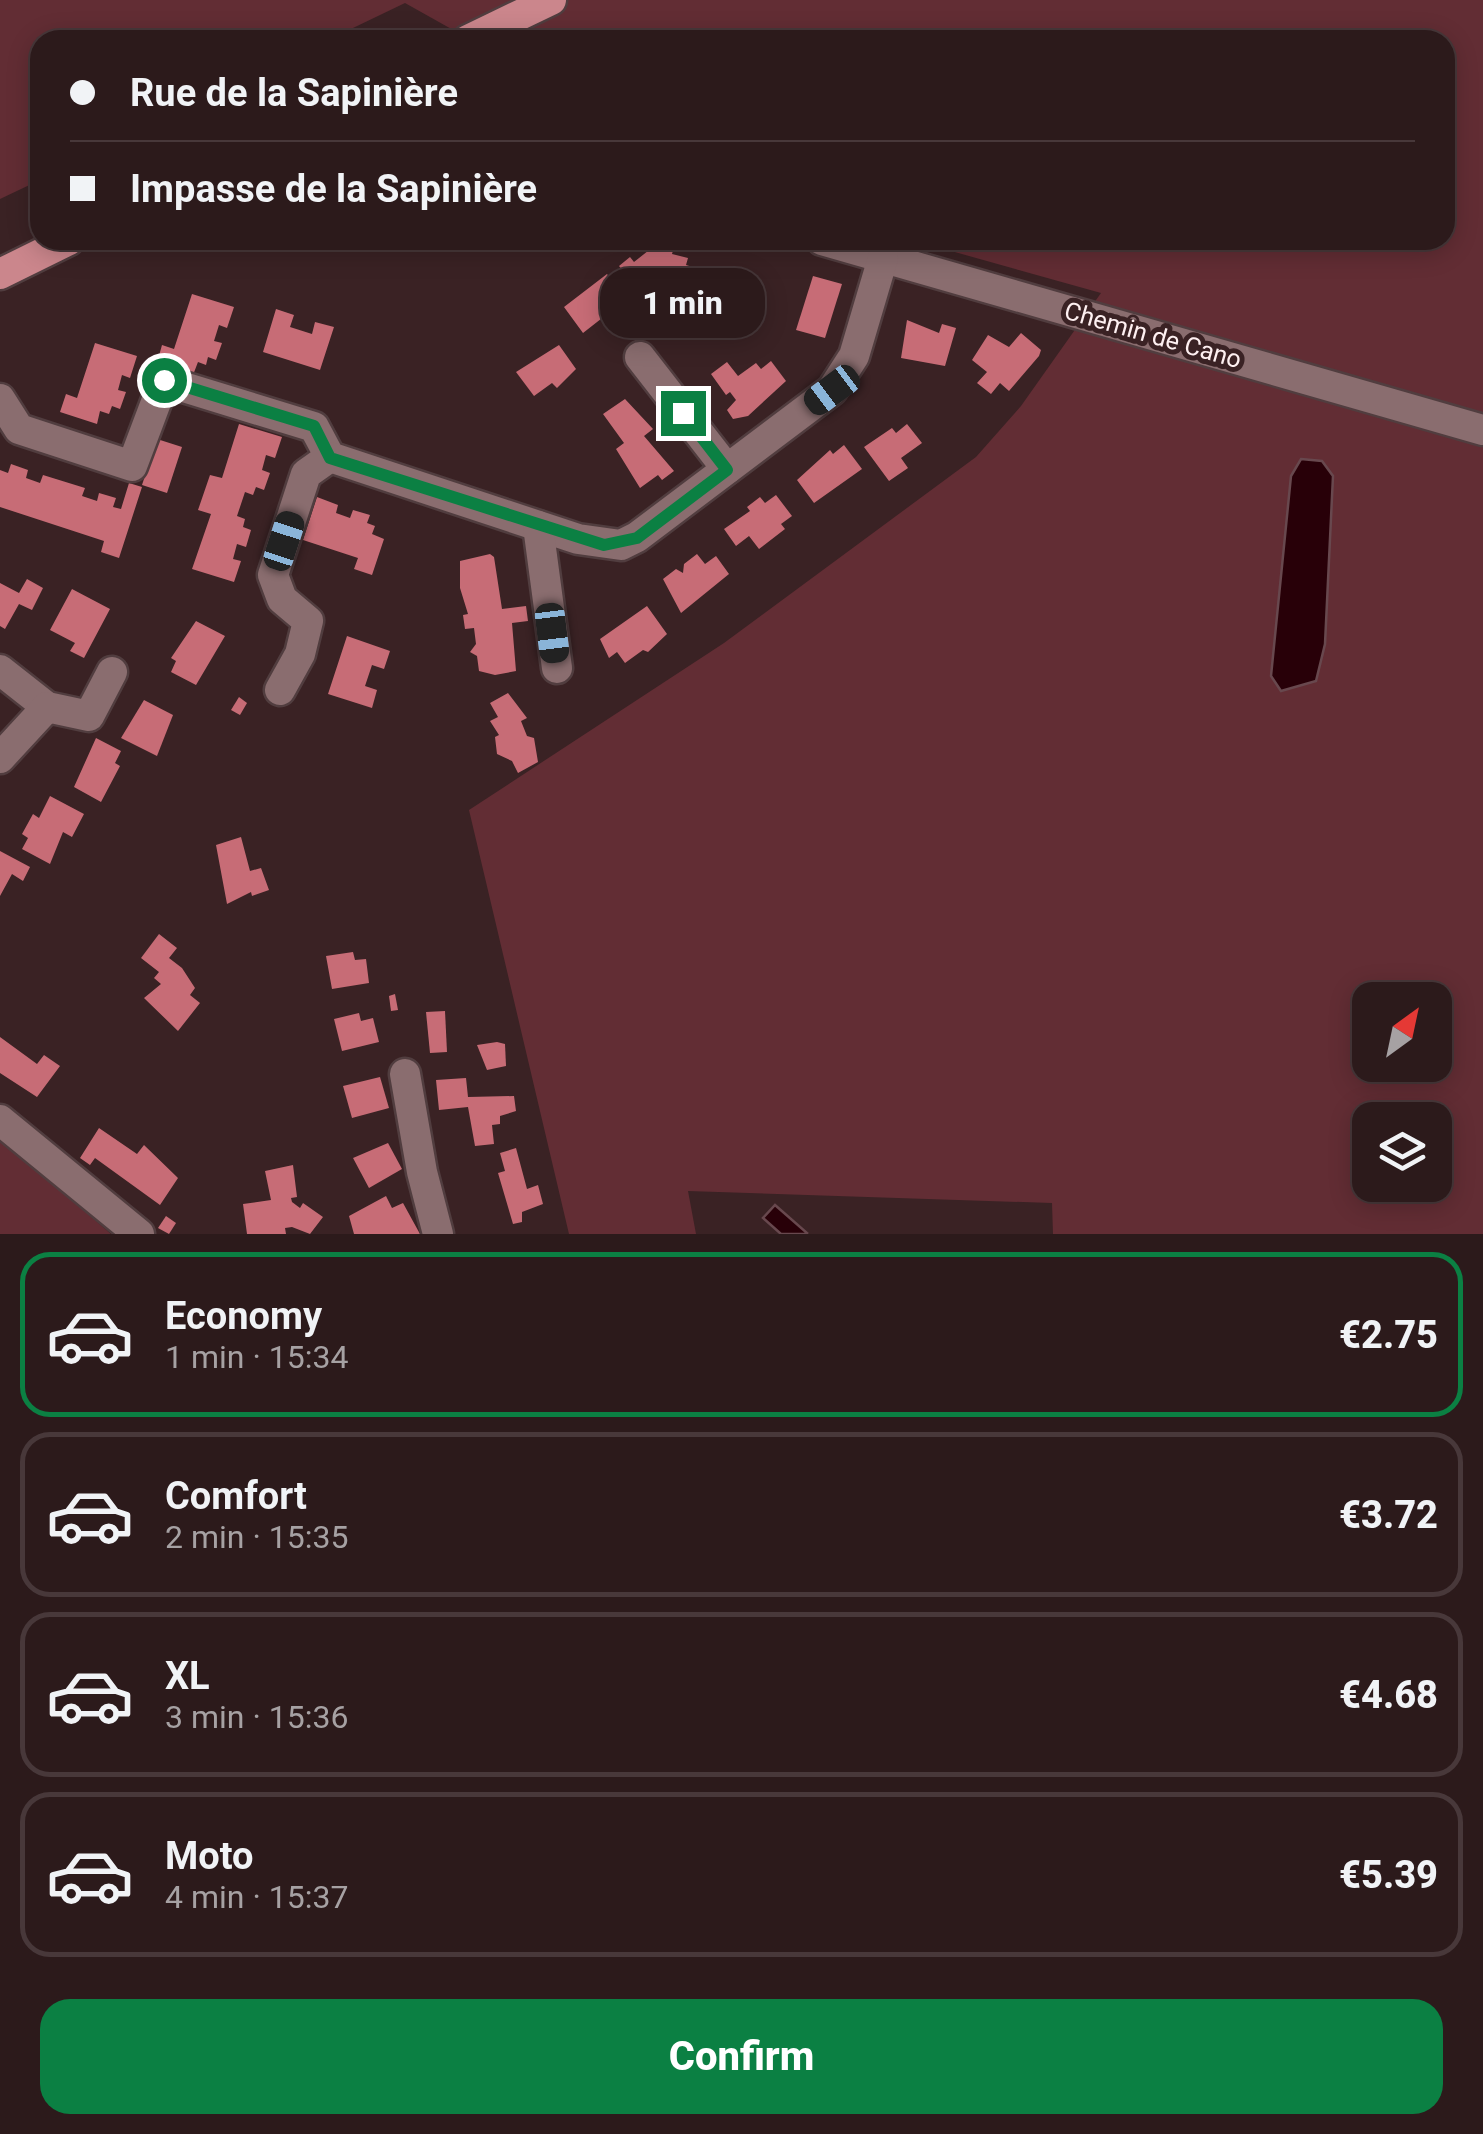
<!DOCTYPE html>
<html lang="en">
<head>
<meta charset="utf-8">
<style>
	body { margin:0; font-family:Roboto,sans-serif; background:#342324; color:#f1f3f6; height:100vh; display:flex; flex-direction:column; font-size:38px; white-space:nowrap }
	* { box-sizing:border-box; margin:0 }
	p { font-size:32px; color:#a6a1a3 }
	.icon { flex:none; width:55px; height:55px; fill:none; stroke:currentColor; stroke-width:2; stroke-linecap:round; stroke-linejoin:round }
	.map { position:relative; height:1234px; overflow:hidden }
	.panel { display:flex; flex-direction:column; background:#2c1a1b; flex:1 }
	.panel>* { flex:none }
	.top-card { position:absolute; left:30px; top:30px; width:1425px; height:220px; border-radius:30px; box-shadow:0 5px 25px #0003,0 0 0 2px #48383a; display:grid; align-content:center; height:220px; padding:0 40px; background:#2c1a1b }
	.needle { width:65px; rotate:33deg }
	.buttons { position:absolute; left:1352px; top:982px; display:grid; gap:20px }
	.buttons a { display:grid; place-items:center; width:100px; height:100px; border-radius:20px; background:#2c1a1b; box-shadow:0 5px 25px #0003,0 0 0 2px #48383a; font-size:50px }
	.end { position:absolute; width:45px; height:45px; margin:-22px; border:12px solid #0b8043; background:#fff; box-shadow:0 0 0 5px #fff }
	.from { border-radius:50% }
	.bubble { position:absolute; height:70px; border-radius:30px; background:#2c1a1b; box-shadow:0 5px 25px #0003,0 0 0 2px #48383a; font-size:32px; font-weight:800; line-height:70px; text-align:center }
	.car { position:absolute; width:30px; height:60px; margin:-30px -15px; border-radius:12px; box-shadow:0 0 8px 2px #0007; background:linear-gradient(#222 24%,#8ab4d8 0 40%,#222 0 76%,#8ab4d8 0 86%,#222 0) }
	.top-card b { display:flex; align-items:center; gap:35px; height:95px; font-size:38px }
	.top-card b+b { border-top:2px solid #48383a }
	.top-card i { width:25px; height:25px; background:#f1f3f6 }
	ul { padding:18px 0 0; list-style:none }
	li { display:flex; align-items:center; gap:30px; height:165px; margin:0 20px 15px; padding:0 20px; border:5px solid #48383a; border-radius:30px }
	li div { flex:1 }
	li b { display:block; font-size:38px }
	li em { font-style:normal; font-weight:800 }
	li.current { border-color:#0b8043 }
	li>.icon { width:90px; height:90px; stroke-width:1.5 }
	.button { display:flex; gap:20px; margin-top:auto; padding:20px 40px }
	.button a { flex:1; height:115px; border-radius:30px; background:#0b8043; color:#fff; font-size:40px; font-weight:800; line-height:115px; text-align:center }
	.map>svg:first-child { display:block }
	.green { fill:#622d34; fill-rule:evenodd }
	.water { fill:#280008; stroke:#68484e; stroke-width:2.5 }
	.building { fill:#c76c76 }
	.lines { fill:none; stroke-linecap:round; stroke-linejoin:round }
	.minor-casing { stroke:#513d3f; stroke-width:35 }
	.major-casing { stroke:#513d3f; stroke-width:35 }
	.minor { stroke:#8a6d6f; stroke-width:30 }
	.major { stroke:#cb868c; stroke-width:30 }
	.route { stroke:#0b8043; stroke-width:12 }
	.labels { text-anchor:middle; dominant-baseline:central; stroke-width:10; stroke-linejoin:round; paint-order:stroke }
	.street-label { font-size:25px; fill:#fef0f1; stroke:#3a2224 }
</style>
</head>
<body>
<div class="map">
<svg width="1483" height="1234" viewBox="0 0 1483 1234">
	<rect width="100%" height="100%" fill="#3a2224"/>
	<!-- green -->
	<g class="green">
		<path d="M 0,0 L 1483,0 L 1483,1234 L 1053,1234 L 1052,1203 L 688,1191 L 696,1234 L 569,1234 L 469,810 L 724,643 L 976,457 L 1021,406 L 1101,293 L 912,240 L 1445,240 L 1445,40 L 471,40 L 405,3 L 328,40 L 40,40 L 40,180 L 0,199 ZM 1370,1000 L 1435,1000 L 1435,1065 L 1370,1065 ZM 1370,1120 L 1435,1120 L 1435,1185 L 1370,1185 Z"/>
		<polygon points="0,1138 111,1234 0,1234"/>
	</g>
	<!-- water -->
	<g class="water">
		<polygon points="1301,459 1322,461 1333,476 1325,644 1316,681 1281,691 1271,676 1291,476"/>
		<polygon points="775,1205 807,1233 806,1234 781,1234 763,1218"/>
	</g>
	<!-- building -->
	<g class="building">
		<polygon points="658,243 674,247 672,254 688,258 686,265 699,269 698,273 757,289 746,325 701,311 699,317 673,309 678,292 652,289 644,276 634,284 619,266 630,257 634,262"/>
		<polygon points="607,274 622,295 604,311 606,315 583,333 564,307"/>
		<polygon points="813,276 842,284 825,338 796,330"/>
		<polygon points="192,294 234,307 227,328 219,325 214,341 222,343 216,360 208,357 206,365 198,362 193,375 157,363 162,345 174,349"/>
		<polygon points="276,309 294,315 290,327 312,334 315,322 334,327 320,370 263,352"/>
		<polygon points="907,320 939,333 942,324 956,328 945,366 901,358"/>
		<polygon points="1021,333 1041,350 1039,356 1009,391 1000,383 991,394 977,383 987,372 972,360 988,335 1009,347"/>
		<polygon points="95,343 137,356 130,378 122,375 118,390 126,392 120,409 112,406 109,414 100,411 97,424 60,412 66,394 77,398"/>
		<polygon points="559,345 576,369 557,388 552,383 534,396 516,372"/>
		<polygon points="771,361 786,381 748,416 733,419 727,410 736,400 730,392 726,395 711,374 727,362 738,376 756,363 761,369"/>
		<polygon points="625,399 653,429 644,436 674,471 662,480 658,475 640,488 616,449 624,443 603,414"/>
		<polygon points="239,424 282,437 275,458 266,455 262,470 270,473 264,490 256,487 253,495 245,492 237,516 245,519 243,527 251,530 246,547 237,544 233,559 241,561 234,582 192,569 211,514 198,510 210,475 222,478"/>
		<polygon points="907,424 922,443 901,458 908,468 889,481 864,447 892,428 896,433"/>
		<polygon points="157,439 182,447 167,493 142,485"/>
		<polygon points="844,445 862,469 814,503 797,480 830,450 833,454"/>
		<polygon points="11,464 28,470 26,478 40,483 43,475 85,488 82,496 97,501 99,493 116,498 113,507 121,509 129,483 142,487 119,558 101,552 104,541 0,507 0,470 8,473"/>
		<polygon points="776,495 792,516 781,524 785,529 759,549 749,536 736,546 724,529 750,511 747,507 760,497 765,503"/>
		<polygon points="317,497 338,505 336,513 350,518 353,510 370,515 367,523 375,526 372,534 384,539 372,575 354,569 358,558 303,540"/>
		<polygon points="490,554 494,557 502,609 526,606 528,621 512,623 516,671 495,675 479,671 477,656 470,652 476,644 474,628 465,629 463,615 468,614 460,588 460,561"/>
		<polygon points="697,554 705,564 716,556 729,574 681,613 663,579 676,569 683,573 684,564"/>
		<polygon points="27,579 43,588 32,610 19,604 5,629 0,626 0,583 19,593"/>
		<polygon points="72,589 110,609 84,658 70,651 75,643 50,630"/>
		<polygon points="647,606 667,634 648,652 643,650 625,663 617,652 609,658 600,639"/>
		<polygon points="196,621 225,636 196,685 171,672 176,661 171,658"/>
		<polygon points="347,636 390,651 384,669 372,665 365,686 377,690 372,708 328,694"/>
		<polygon points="508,693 527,718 521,721 527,736 534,738 538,762 518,773 512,761 497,754 495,737 499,735 490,721 498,717 490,703"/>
		<polygon points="239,697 247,703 240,715 231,710"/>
		<polygon points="144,700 173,715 157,756 121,738"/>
		<polygon points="96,738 121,751 115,763 120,766 101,802 74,787"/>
		<polygon points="50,796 84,814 72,837 63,832 50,864 22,849 28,838 22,834 33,814 39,818"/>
		<polygon points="241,837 250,871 261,868 269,890 252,896 251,892 227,904 216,845"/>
		<polygon points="0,851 30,867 23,881 12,874 0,896"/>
		<polygon points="159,934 177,948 169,958 182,968 195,988 190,995 200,1003 178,1031 144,998 161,984 154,978 159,972 141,958"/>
		<polygon points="353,952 355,960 366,959 369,983 332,989 326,956"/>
		<polygon points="395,994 398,1010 391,1011 389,996"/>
		<polygon points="445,1011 447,1052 430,1053 426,1012"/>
		<polygon points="359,1013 361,1021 373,1018 379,1042 342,1051 334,1019"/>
		<polygon points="0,1037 37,1064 44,1055 60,1066 37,1097 0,1073"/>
		<polygon points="497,1042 505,1044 506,1066 487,1070 477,1045"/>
		<polygon points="380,1077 389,1108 352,1118 343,1086"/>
		<polygon points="466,1078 468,1097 514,1096 516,1111 500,1116 500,1124 492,1125 494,1144 475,1146 468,1107 439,1110 436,1080"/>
		<polygon points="99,1128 137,1154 144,1145 178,1178 160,1205 95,1158 90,1165 80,1158"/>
		<polygon points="388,1143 402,1169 369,1188 353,1158"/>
		<polygon points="516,1148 527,1189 538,1185 543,1204 522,1212 522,1222 513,1224 498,1173 505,1171 500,1153"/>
		<polygon points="293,1165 297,1197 291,1198 292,1202 300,1208 303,1203 323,1217 310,1234 292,1227 285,1228 286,1234 247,1234 243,1204 271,1200 265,1171"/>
		<polygon points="386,1196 392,1208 403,1203 420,1234 354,1234 349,1216"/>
		<polygon points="166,1216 176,1223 169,1234 158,1228"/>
	</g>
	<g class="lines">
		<defs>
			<g id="minor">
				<polyline points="822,240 1483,430"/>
				<polyline points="640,357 727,469"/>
				<polyline points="0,399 19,429 132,466 164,381 314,427 330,457 578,539 621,545 637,537 832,390 854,356 883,258"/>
				<polyline points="538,526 557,668"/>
				<polyline points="0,670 47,707"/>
				<polyline points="280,690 300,654 308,621 282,599 273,575 306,474 330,457"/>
				<polyline points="0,758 47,707 89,716 112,672"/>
				<polyline points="405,1074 422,1172 438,1234"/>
				<polyline points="0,1120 139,1234"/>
			</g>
			<g id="major">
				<polyline points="468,40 551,0"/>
				<polyline points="0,274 69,240"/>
			</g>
		</defs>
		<!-- minor casing -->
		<use href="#minor" class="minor-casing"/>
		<!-- major casing -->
		<use href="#major" class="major-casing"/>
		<!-- minor -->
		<use href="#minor" class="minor"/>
		<!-- major -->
		<use href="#major" class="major"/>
	</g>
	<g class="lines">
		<!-- route -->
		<polyline class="route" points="164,380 314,426 330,458 604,545 637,538 727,470 683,413"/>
	</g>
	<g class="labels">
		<!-- street labels -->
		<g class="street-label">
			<text transform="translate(1153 335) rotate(16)">Chemin de Cano</text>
		</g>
	</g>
</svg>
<div class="buttons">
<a><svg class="needle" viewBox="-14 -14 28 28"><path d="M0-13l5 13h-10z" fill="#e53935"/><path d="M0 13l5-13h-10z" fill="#a6a1a3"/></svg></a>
<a><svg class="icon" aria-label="layers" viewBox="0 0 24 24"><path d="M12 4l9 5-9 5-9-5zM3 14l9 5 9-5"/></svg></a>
</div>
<i class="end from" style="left:164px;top:380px"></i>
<i class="end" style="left:683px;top:413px"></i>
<div class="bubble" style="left:600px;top:268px;width:165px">1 min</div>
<i class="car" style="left:832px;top:390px;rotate:233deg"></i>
<i class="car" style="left:284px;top:541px;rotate:18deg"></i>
<i class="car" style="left:552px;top:633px;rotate:173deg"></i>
<div class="top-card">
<b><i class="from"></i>Rue de la Sapinière</b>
<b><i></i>Impasse de la Sapinière</b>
</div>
</div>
<section class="panel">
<ul>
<li class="current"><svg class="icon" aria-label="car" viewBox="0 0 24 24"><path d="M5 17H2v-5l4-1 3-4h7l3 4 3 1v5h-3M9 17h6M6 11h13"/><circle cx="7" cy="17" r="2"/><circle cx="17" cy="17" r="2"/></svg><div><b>Economy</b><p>1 min · 15:34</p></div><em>€2.75</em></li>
<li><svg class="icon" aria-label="car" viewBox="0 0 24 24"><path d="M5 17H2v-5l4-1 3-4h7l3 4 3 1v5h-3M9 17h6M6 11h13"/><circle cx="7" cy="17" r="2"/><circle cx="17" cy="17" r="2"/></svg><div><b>Comfort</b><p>2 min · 15:35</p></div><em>€3.72</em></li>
<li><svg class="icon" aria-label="car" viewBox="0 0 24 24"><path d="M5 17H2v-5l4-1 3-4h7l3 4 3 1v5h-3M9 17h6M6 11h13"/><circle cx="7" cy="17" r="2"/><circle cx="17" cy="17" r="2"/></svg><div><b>XL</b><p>3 min · 15:36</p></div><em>€4.68</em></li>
<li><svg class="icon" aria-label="car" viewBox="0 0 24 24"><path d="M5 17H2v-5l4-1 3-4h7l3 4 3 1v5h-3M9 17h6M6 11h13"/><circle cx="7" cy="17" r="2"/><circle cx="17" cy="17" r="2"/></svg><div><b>Moto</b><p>4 min · 15:37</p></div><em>€5.39</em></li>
</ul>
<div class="button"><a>Confirm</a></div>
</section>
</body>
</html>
